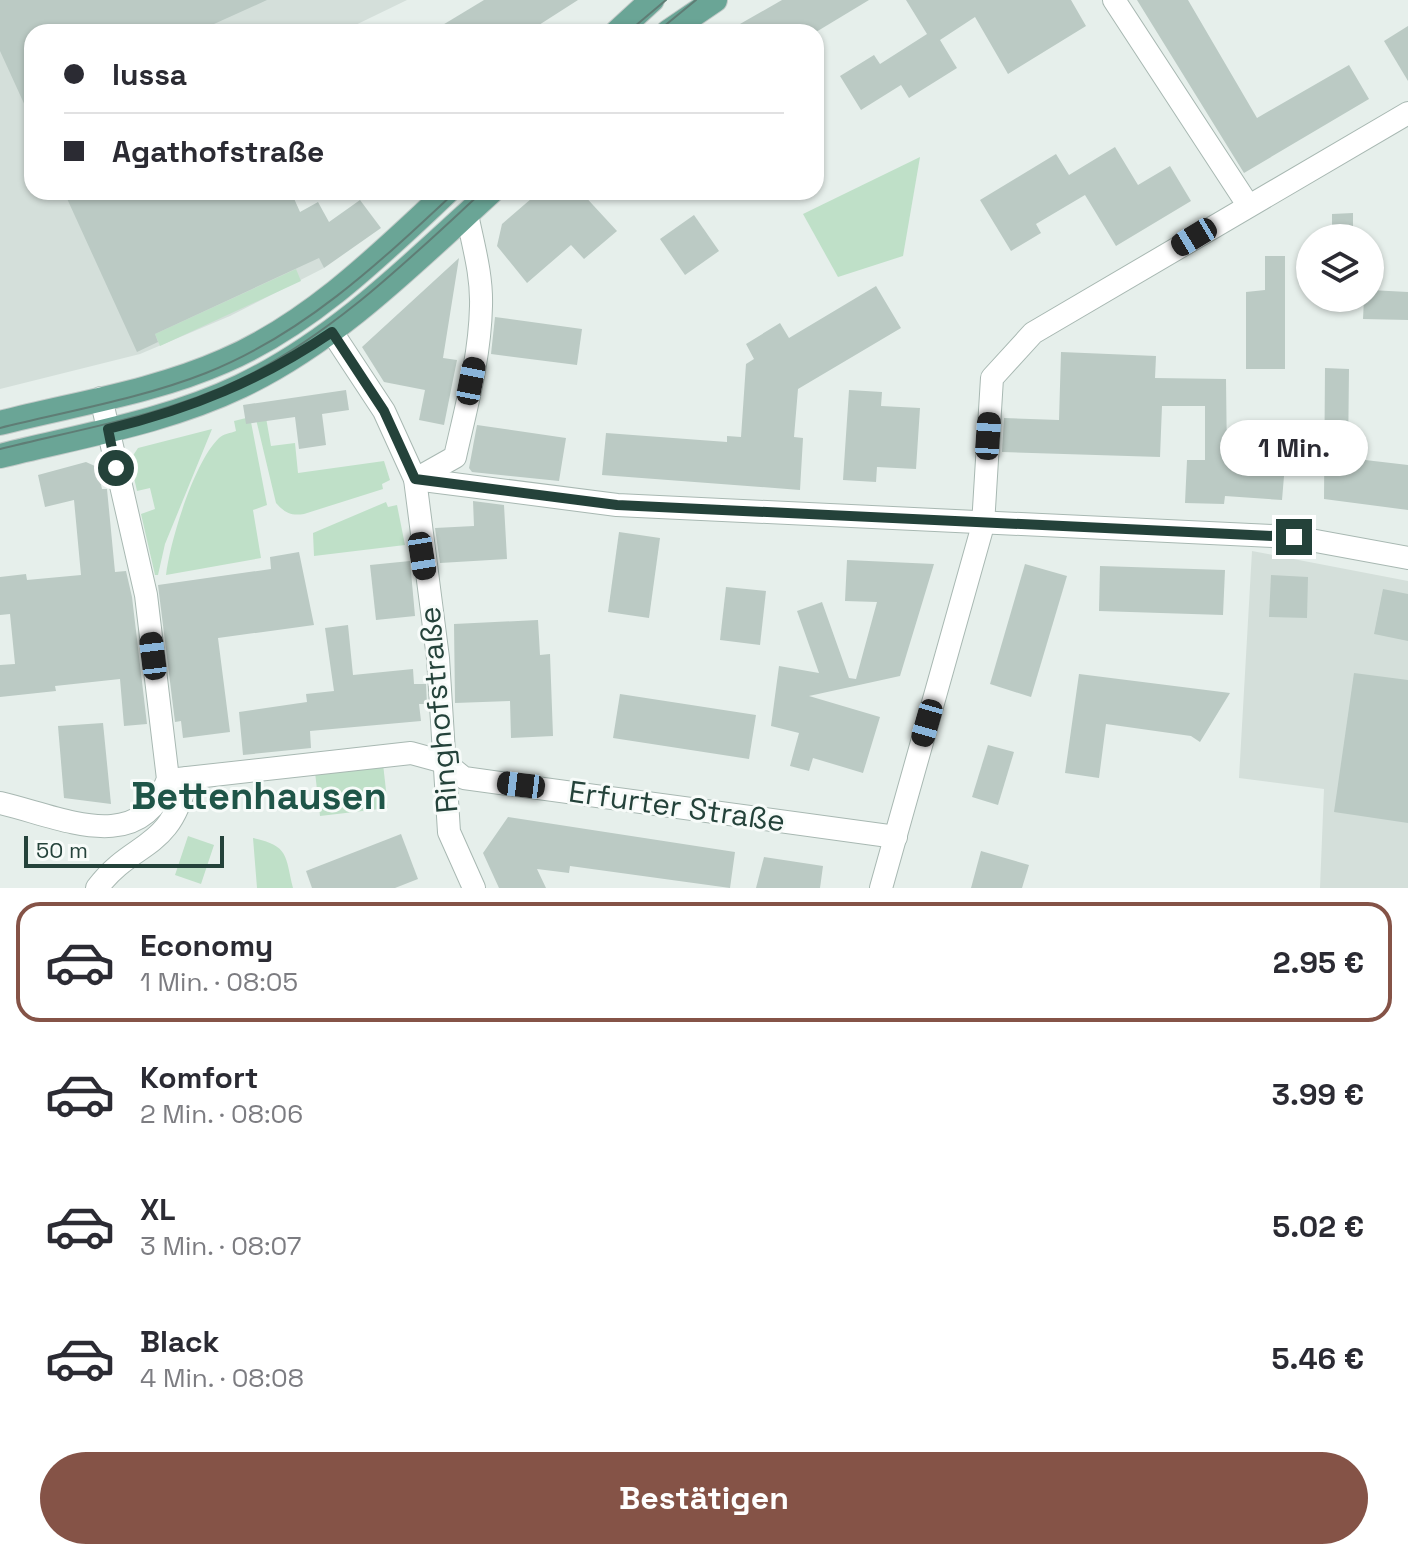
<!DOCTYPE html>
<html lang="de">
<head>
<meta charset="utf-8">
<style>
	body { margin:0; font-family:"Space Grotesk",sans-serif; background:#f7f7f7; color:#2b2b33; height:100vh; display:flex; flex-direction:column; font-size:30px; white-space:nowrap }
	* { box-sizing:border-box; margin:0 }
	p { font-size:26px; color:#7c7c81 }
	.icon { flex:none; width:44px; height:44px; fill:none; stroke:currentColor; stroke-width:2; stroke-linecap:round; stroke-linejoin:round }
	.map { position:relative; height:888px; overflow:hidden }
	.panel { display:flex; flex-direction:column; background:#fff; flex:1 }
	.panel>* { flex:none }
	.hud { position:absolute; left:24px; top:24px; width:800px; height:176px; border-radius:24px; box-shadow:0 2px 6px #0004; display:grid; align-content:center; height:176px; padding:0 40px; background:#fff }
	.fabs { position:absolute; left:1296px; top:224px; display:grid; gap:16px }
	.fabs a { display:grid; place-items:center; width:88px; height:88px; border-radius:50%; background:#fff; box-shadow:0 2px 6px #0004; font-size:40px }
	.scale { position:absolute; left:24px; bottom:20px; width:200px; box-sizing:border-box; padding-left:8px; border:4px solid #24423a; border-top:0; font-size:22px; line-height:28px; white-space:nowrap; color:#24423a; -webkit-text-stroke:6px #f7fbf9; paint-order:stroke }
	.end { position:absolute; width:36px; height:36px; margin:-18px; border:10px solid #24423a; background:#fff; box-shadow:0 0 0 4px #fff }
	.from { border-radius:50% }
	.bubble { position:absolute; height:56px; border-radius:28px; background:#fff; box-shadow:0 2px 6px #0004; font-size:26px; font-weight:800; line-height:56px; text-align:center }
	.car { position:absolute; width:24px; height:48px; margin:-24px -12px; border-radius:10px; box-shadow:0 0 6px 2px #0007; background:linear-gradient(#222 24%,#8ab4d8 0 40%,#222 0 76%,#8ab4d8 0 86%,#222 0) }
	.hud b { display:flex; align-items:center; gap:28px; height:76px; font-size:30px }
	.hud b+b { border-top:2px solid #e1e1e2 }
	.hud i { width:20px; height:20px; background:#2b2b33 }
	ul { padding:14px 0 0; list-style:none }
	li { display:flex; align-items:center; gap:24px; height:120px; margin:0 16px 12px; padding:0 24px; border:4px solid transparent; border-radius:24px }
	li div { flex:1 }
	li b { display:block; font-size:30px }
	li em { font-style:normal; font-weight:800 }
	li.selected { border-color:#855347 }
	li>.icon { width:72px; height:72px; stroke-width:1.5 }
	.primary-button { display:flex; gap:16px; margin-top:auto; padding:16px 40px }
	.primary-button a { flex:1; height:92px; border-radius:48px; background:#855347; color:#fff; font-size:32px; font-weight:800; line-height:92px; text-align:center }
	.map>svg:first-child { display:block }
	.built { fill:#d4dfda }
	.green { fill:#bfe0c8 }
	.building { fill:#bbcac4 }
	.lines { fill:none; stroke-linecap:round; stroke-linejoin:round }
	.street-casing { stroke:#a8b8b2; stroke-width:24 }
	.primary-casing { stroke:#c2cac8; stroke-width:26 }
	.street { stroke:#fff; stroke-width:22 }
	.primary { stroke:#6aa596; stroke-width:24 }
	.tram { stroke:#5f7d75; stroke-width:2 }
	.route { stroke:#24423a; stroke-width:10 }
	.labels { text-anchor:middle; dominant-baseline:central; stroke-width:6; stroke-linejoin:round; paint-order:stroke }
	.street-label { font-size:30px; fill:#24423a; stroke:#f7fbf9 }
	.district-label { font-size:38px; font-weight:bold; fill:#1f5548; stroke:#f7fbf9 }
</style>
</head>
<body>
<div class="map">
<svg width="1408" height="888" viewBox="0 0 1408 888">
	<rect width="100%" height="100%" fill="#e6efeb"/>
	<!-- built -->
	<g class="built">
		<polygon points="0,0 407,0 341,32 32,32 32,192 291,192 324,268 230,316 140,354 0,389"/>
		<polygon points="1252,551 1408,581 1408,888 1320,888 1324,789 1239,778"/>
	</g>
	<!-- green -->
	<g class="green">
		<polygon points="920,157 903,256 838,277 803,214"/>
		<polygon points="296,269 301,281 160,346 155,334"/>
		<path d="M 265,412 L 271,446 L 295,443 L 298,473 L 384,461 L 390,480 L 382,484 L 383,489 L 304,514 C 291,516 285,513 276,503 L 255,415 Z"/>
		<path d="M 250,417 L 267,505 L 253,510 L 261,558 L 166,575 C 170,541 194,462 219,438 C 223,434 231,433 236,431 L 234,421 Z"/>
		<polygon points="212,429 165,544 158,575 155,575 141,514 155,509 150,488 137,491 130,460 138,448"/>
		<polygon points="386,502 388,507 397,505 405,545 314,556 313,533"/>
		<polygon points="383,764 388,808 320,816 315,772"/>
		<polygon points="188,836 214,845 201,884 175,875"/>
		<path d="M 253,838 C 289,846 285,855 293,888 L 257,888 Z"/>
	</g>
	<!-- building -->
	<g class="building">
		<polygon points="0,0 267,0 214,24 218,32 32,32 32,121 0,51"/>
		<polygon points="484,0 578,0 528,32 431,32"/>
		<polygon points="782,0 869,0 816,32 726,32"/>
		<polygon points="906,0 1071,0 1086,26 1008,74 975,17 940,40 957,68 909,98 901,85 861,110 840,76 874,55 880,64 927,34"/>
		<polygon points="1137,0 1188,0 1257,118 1349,65 1369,99 1244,173"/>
		<polygon points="1408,26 1408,81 1384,41"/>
		<polygon points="1115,147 1138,185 1170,166 1191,201 1116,246 1085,195 1036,224 1041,233 1011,251 980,200 1056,154 1069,175"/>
		<polygon points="64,192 291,192 300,212 318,202 329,222 360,200 381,228 324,268 319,258 155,334 158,342 137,352"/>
		<polygon points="539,192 581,192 617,231 584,259 571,245 527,283 497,246 502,224"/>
		<polygon points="1353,213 1353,238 1332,238 1332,214"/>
		<polygon points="694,215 719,251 685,275 660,239"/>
		<polygon points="1265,256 1285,256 1285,369 1246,369 1246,292 1265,290"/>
		<polygon points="459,258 443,358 457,360 444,425 419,420 425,390 384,382 362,347"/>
		<polygon points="876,286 901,328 798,389 794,437 803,438 800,490 602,475 606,433 727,442 727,436 741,437 746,364 754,359 746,344 780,323 789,338"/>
		<polygon points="1370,290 1408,292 1408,320 1363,319 1364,298 1370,298"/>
		<polygon points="495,317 582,329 577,365 491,354"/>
		<polygon points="1061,352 1156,356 1155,378 1226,379 1227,461 1285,464 1282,500 1225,496 1224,504 1185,503 1187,460 1205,460 1205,406 1162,406 1160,457 1002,452 1004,418 1059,420"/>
		<polygon points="1325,368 1349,369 1348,458 1408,465 1408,510 1324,499"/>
		<polygon points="346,390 349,410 322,414 326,445 299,449 295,417 246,424 243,405"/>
		<polygon points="849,390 882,392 881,406 920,408 916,469 877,467 876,482 843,480"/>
		<polygon points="477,425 566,438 559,481 472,472 469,468"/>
		<polygon points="86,462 97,467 102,489 107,489 115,572 126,571 132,597 147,724 124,726 120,679 55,686 56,691 0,697 0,665 15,664 10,614 0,615 0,577 26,574 27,580 81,575 74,500 45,507 38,475"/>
		<polygon points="473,501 504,505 507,559 440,563 435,528 474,526"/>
		<polygon points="619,532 660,538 649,618 608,612"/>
		<polygon points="299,552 314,625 218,638 230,732 183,738 181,721 175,722 158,585 271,569 270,557"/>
		<polygon points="847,560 934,564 900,676 809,696 880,717 863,773 813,758 809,771 790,766 799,733 771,726 779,666 819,673 797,611 822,602 849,678 856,679 877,602 845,601"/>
		<polygon points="410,561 415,616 376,620 370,565"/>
		<polygon points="1025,564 1067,576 1031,697 990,684"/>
		<polygon points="1100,566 1225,570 1223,615 1099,611"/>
		<polygon points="1271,575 1308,577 1307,618 1269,617"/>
		<polygon points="726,587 766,591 760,645 720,640"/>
		<polygon points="1383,589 1408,594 1408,641 1374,634"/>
		<polygon points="538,620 540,655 550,654 553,736 511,738 510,701 455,703 454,624"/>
		<polygon points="348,625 353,675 413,669 414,684 426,684 427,704 419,704 421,721 310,731 311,748 243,755 239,712 307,702 306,694 334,691 325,628"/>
		<polygon points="1354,673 1408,680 1408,823 1334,812"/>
		<polygon points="1079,674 1230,693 1200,742 1191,736 1106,724 1099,778 1065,773"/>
		<polygon points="620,694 756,715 749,759 613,738"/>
		<polygon points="103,723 111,804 64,798 58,726"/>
		<polygon points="988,745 1014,752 998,805 972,797"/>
		<polygon points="508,817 735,852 730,888 570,866 569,873 537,869 546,888 499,888 483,853"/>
		<polygon points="401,834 418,879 395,888 312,888 306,871"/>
		<polygon points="981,851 1029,865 1022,888 971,888"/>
		<polygon points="764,857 823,866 820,888 756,888"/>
	</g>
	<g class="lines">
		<defs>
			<g id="street">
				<polyline points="1114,0 1248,205"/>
				<polyline points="332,332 384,411 415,479 438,658 449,832 474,888"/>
				<polyline points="415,479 617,505 1294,537 1408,558"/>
				<path d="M 416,479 L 455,457 C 466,408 480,357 481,306 C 482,274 473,245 467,214"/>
				<polyline points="178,779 411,753 444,762 464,778 896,837"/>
				<path d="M 0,803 C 61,817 140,858 168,779 L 146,595 L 101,398"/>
				<path d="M 97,888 C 134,839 170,853 187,778"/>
				<polyline points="881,888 983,525 992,378 1033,333 1408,113"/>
			</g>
			<g id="primary">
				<polyline points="617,32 652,0"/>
				<polyline points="668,32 715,0"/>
				<path d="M 0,423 C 74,404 154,392 224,361 C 310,324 380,255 447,192"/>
				<path d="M 0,456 C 80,436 166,422 241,386 C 337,340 413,263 491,192"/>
			</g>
		</defs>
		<!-- street casing -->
		<use href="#street" class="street-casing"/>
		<!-- primary casing -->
		<use href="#primary" class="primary-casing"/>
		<!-- street -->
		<use href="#street" class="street"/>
		<!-- primary -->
		<use href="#primary" class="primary"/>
		<!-- tram -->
		<g class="tram">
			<polyline points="628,32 666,0"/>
			<polyline points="657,32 696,0"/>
			<path d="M 0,428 C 68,411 140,399 206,373 C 304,334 379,263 455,192"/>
			<path d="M 0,449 C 80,429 166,415 241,379 C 333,334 407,261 482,192"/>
		</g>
	</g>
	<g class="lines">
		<!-- route -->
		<path class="route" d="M 116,468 L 108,429 C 191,409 261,380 332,332 L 384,411 L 415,479 L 617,505 L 1294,537"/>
	</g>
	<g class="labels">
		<!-- street labels -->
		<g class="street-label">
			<text transform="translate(438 710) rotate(-95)">Ringhofstraße</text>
			<text transform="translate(677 806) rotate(8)">Erfurter Straße</text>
		</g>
		<!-- district labels -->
		<g class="district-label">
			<text x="259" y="796">Bettenhausen</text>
		</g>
	</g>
</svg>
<div class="fabs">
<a><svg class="icon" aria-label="layers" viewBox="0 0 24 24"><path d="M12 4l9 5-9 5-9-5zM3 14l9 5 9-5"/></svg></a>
</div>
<div class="scale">50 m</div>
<i class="end from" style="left:116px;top:468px"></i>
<i class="end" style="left:1294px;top:537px"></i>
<div class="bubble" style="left:1220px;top:420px;width:148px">1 Min.</div>
<i class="car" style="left:1194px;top:237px;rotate:239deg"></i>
<i class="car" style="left:471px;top:381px;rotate:11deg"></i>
<i class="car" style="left:988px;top:436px;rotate:4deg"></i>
<i class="car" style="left:422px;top:556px;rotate:171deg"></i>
<i class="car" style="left:153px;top:656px;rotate:353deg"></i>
<i class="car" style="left:927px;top:723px;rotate:196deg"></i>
<i class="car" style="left:521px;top:785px;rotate:277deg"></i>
<div class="hud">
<b><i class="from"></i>lussa</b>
<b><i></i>Agathofstraße</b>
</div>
</div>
<section class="panel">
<ul>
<li class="selected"><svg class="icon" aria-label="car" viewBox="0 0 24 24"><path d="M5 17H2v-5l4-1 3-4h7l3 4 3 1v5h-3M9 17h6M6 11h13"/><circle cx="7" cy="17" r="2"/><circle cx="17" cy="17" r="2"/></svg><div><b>Economy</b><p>1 Min. · 08:05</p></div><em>2.95 €</em></li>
<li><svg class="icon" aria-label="car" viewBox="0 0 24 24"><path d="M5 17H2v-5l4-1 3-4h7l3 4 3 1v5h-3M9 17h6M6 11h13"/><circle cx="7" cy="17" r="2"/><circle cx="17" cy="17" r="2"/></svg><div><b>Komfort</b><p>2 Min. · 08:06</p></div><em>3.99 €</em></li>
<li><svg class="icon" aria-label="car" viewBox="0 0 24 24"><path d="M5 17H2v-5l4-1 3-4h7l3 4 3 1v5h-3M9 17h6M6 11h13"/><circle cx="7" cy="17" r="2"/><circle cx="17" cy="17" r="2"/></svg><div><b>XL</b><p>3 Min. · 08:07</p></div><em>5.02 €</em></li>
<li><svg class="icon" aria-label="car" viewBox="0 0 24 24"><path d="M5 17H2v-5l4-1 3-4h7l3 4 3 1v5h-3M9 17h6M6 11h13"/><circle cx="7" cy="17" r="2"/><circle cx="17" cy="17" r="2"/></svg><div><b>Black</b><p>4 Min. · 08:08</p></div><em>5.46 €</em></li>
</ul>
<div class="primary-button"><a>Bestätigen</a></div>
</section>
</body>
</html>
